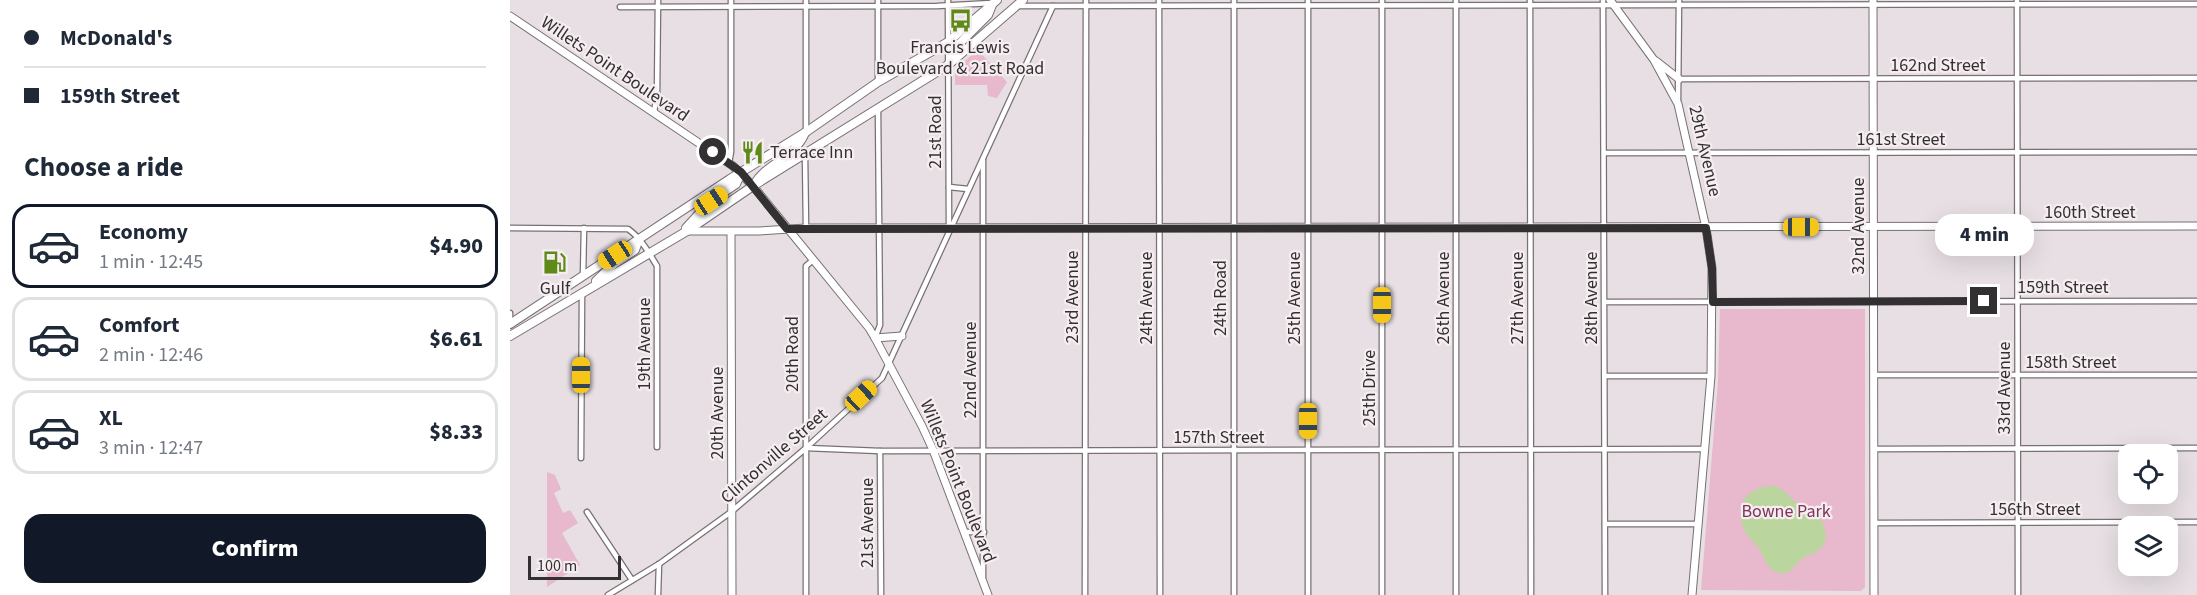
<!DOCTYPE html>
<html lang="en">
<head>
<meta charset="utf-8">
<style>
	body { margin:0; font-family:"Source Sans 3",sans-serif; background:#f6f6f7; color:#1f2937; height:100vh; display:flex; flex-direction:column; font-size:22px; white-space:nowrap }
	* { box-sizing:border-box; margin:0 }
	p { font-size:20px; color:#747a83 }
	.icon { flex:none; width:33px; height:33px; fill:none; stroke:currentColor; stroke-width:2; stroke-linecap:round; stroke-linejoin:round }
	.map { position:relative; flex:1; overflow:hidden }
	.side { display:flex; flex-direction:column; background:#fff; width:510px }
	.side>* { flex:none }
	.top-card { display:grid; align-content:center; height:132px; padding:0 24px; background:#fff }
	.buttons { position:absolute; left:1608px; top:444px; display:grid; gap:12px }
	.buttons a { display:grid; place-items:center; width:60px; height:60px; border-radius:12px; background:#fff; box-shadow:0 6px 24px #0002; font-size:30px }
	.scale { position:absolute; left:18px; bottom:15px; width:93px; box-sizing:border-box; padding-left:6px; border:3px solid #333031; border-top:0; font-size:16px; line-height:21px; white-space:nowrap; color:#333031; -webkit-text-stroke:4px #f5edf0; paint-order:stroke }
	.end { position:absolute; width:27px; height:27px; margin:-14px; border:8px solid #333031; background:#fff; box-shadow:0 0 0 3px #fff }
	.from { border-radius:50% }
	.bubble { position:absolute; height:42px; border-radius:18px; background:#fff; box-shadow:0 6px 24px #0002; font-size:20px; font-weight:800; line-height:42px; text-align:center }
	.car { position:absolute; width:18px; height:36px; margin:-18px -9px; border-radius:8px; box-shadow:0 0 4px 2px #0007; background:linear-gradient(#f5c518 24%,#345 0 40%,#f5c518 0 76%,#345 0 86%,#f5c518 0) }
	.top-card b { display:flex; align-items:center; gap:21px; height:57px; font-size:22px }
	.top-card b+b { border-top:2px solid #e0e1e3 }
	.top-card i { width:15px; height:15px; background:#1f2937 }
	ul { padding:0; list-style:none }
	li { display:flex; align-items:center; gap:18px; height:84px; margin:0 12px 9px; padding:0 12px; border:3px solid #e0e1e3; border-radius:18px }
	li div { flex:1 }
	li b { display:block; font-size:22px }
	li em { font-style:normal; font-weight:800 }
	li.selected { border-color:#111827 }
	li>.icon { width:54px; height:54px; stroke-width:1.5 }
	h2 { padding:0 24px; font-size:27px; line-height:72px }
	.cta { display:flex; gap:12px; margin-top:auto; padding:12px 24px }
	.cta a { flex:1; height:69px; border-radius:18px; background:#111827; color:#fff; font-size:24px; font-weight:800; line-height:69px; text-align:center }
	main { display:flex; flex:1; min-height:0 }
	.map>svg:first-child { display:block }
	.green { fill:#e8b8cc }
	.water { fill:#bad69e }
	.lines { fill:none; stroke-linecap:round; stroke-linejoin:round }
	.street-casing { stroke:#787174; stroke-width:7 }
	.secondary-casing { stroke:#787174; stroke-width:9 }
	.primary-casing { stroke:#787174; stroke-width:10 }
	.street { stroke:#fff; stroke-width:4.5 }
	.secondary { stroke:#fff; stroke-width:7 }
	.primary { stroke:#fff; stroke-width:8 }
	.route { stroke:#333031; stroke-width:8 }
	.labels { text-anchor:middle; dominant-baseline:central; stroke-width:4.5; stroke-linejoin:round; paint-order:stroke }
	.poi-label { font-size:18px; fill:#333031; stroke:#f5edf0 }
	.street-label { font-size:18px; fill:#333031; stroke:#f5edf0 }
	.park-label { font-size:18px; fill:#7e3559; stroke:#f5edf0 }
</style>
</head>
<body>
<main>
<section class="side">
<div class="top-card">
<b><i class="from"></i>McDonald's</b>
<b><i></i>159th Street</b>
</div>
<h2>Choose a ride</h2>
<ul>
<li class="selected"><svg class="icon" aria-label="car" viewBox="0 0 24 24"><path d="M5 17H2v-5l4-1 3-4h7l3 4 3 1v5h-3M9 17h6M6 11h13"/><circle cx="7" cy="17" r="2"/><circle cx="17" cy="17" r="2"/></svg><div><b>Economy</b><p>1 min · 12:45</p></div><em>$4.90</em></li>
<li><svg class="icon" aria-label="car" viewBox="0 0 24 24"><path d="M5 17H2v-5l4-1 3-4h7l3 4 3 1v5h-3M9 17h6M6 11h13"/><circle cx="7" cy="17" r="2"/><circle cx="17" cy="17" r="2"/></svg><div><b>Comfort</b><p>2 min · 12:46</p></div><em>$6.61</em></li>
<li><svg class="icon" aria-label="car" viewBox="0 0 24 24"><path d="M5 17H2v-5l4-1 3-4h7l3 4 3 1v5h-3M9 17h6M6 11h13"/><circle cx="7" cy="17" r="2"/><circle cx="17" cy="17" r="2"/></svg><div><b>XL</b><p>3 min · 12:47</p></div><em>$8.33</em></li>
</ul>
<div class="cta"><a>Confirm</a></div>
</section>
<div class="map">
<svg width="1687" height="595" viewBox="0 0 1687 595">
	<rect width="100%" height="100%" fill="#e7dfe3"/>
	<!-- green -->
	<g class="green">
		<polygon points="468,50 497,82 487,98 478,96 477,85 445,85 445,69"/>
		<polygon points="1210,309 1355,309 1355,587 1351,591 1191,590 1208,381"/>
		<polygon points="37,472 45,475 51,489 44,493 53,513 60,510 68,523 52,533 70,565 37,587"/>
	</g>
	<!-- water -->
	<path class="water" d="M 1261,486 C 1276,487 1279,499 1290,506 C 1295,510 1301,511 1306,515 C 1317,524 1320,542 1308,551 C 1304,554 1299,554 1295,557 C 1287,561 1284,572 1273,573 C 1257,574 1256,558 1249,549 C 1245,542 1238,538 1235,531 C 1223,508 1236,487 1261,486 Z"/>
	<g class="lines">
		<defs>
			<g id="street">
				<polyline points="438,0 439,226"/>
				<polyline points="649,0 650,595"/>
				<polyline points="724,0 724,595"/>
				<polyline points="798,0 798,595"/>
				<polyline points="872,0 872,595"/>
				<polyline points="946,0 946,595"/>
				<polyline points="1020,0 1021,595"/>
				<polyline points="1093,0 1095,595"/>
				<polyline points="1507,0 1508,595"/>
				<polyline points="508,6 1687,4"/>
				<polyline points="110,7 427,6 482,3"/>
				<polyline points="1169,79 1687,78"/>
				<polyline points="368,82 368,0"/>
				<polyline points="1168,102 1169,0"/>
				<polyline points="144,112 147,95 148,0"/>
				<polyline points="296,132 296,0"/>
				<polyline points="1094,153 1687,152"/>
				<polyline points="295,155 296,228"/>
				<polyline points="473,160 473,577"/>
				<polyline points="219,163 221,152 221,0"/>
				<polyline points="439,187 458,189"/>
				<path d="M 0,228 L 118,229 C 131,238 139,253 147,266 L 147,447"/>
				<polyline points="73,276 74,228"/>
				<polyline points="1095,302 1687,301"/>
				<polyline points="0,313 0,323"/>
				<polyline points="365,338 370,325 368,108"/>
				<polyline points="1363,375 1687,375"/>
				<polyline points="1095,376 1201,376"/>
				<polyline points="296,448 370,451 1195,449"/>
				<polyline points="1364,449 1687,448"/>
				<polyline points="370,451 371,595"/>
				<polyline points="71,458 72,293"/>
				<polyline points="77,512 122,580"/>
				<polyline points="1364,523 1687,522"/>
				<polyline points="1095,524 1188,524"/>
				<polyline points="454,532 474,532"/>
				<polyline points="98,595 149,564 221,512 296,448 372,378 543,6"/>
				<polyline points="148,595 149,564"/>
				<polyline points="296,595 296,266 303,260"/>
				<polyline points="575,595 576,0"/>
			</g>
			<g id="secondary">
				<polyline points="1100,0 1144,60 1168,104 1196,228 1202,268 1201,376 1182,595"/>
				<polyline points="1363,0 1364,595"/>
				<polyline points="0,16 223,166 243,186 359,328 365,338 412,426 423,450 478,595"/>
				<polyline points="1146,61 1169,79"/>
				<polyline points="177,231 249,231 296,228 1687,226"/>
				<polyline points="221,232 222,595"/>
				<polyline points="365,338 392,336"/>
			</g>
			<g id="primary">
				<polyline points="439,64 443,50 478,15 482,5"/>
				<path d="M 244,185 C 256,163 283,160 295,133"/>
				<polyline points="176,228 201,201 226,184 231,173"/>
				<polyline points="86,281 104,264 125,250 129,239"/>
				<polyline points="0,324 220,179 296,132 368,82 438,42 487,0"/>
				<polyline points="0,336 177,231 243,186 438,65 513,0"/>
			</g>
		</defs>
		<!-- street casing -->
		<use href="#street" class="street-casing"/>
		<!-- secondary casing -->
		<use href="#secondary" class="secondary-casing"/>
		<!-- primary casing -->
		<use href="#primary" class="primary-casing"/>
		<!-- street -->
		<use href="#street" class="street"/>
		<!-- secondary -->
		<use href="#secondary" class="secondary"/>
		<!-- primary -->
		<use href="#primary" class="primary"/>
	</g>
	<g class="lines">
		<!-- route -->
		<polyline class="route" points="203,152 231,172 277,229 1196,228 1202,268 1203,302 1474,301"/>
	</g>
	<!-- icons -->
	<defs>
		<symbol id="bus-bare" viewBox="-9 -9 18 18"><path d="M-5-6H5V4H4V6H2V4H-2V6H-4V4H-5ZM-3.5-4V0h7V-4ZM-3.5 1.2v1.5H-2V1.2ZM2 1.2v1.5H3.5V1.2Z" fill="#5f8a19" stroke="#f5edf0" stroke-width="2.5" paint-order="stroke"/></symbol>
		<symbol id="restaurant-bare" viewBox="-9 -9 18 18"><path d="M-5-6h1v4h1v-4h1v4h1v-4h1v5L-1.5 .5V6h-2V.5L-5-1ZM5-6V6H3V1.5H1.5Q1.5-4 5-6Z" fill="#5f8a19" stroke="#f5edf0" stroke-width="2.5" paint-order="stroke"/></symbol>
		<symbol id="fuel-bare" viewBox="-9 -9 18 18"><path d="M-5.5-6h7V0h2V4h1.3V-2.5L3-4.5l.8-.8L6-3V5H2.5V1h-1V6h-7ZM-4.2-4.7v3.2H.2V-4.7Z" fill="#5f8a19" stroke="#f5edf0" stroke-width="2.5" paint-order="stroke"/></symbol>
	</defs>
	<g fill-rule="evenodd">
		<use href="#bus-bare" x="434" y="4" width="33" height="33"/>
		<use href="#restaurant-bare" x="226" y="136" width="33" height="33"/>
		<use href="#fuel-bare" x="28" y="246" width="33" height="33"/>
	</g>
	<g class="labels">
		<!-- poi labels -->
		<g class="poi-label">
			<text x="450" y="47">Francis Lewis<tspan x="450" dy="21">Boulevard &amp; 21st Road</tspan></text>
			<text x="260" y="152" text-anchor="start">Terrace Inn</text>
			<text x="45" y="288">Gulf</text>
		</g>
		<!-- street labels -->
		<g class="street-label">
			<text x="1428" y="65">162nd Street</text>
			<text transform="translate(105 69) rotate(34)">Willets Point Boulevard</text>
			<text transform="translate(425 132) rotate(-90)">21st Road</text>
			<text x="1391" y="139">161st Street</text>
			<text transform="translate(1195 151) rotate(77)">29th Avenue</text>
			<text x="1580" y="212">160th Street</text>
			<text transform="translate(1348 226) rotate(-90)">32nd Avenue</text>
			<text x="1553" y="287">159th Street</text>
			<text transform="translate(562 297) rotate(-90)">23rd Avenue</text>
			<text transform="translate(636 298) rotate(-90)">24th Avenue</text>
			<text transform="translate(710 298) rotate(-90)">24th Road</text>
			<text transform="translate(784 298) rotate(-90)">25th Avenue</text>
			<text transform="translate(933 298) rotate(-90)">26th Avenue</text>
			<text transform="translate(1007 298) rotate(-90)">27th Avenue</text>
			<text transform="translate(1081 298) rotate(-90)">28th Avenue</text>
			<text transform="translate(134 344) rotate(-90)">19th Avenue</text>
			<text transform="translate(282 354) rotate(-90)">20th Road</text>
			<text x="1561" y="362">158th Street</text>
			<text transform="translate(460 370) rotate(-90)">22nd Avenue</text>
			<text transform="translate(859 388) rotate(-90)">25th Drive</text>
			<text transform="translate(1494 388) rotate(-90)">33rd Avenue</text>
			<text transform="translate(207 413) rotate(-90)">20th Avenue</text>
			<text x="709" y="437">157th Street</text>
			<text transform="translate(264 456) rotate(-41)">Clintonville Street</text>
			<text transform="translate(448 481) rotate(68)">Willets Point Boulevard</text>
			<text x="1525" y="509">156th Street</text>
			<text transform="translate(357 523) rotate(-90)">21st Avenue</text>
		</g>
		<!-- park labels -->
		<g class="park-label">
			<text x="1276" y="511">Bowne Park</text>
		</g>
	</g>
</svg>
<div class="buttons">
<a><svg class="icon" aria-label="locate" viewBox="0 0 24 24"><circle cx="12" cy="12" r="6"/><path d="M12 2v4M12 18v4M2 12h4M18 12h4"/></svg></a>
<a><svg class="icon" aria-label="layers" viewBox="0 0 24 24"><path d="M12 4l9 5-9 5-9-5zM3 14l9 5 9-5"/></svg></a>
</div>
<div class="scale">100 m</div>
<i class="end from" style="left:203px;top:152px"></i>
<i class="end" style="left:1474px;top:301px"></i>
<div class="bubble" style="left:1425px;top:214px;width:99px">4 min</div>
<i class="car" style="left:201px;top:201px;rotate:57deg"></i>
<i class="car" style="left:1291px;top:227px;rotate:90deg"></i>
<i class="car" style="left:105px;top:255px;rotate:237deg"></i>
<i class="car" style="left:872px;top:305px;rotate:180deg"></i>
<i class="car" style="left:71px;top:375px;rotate:0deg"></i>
<i class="car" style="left:351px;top:396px;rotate:47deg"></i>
<i class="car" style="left:798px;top:421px;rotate:180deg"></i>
</div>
</main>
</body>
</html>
